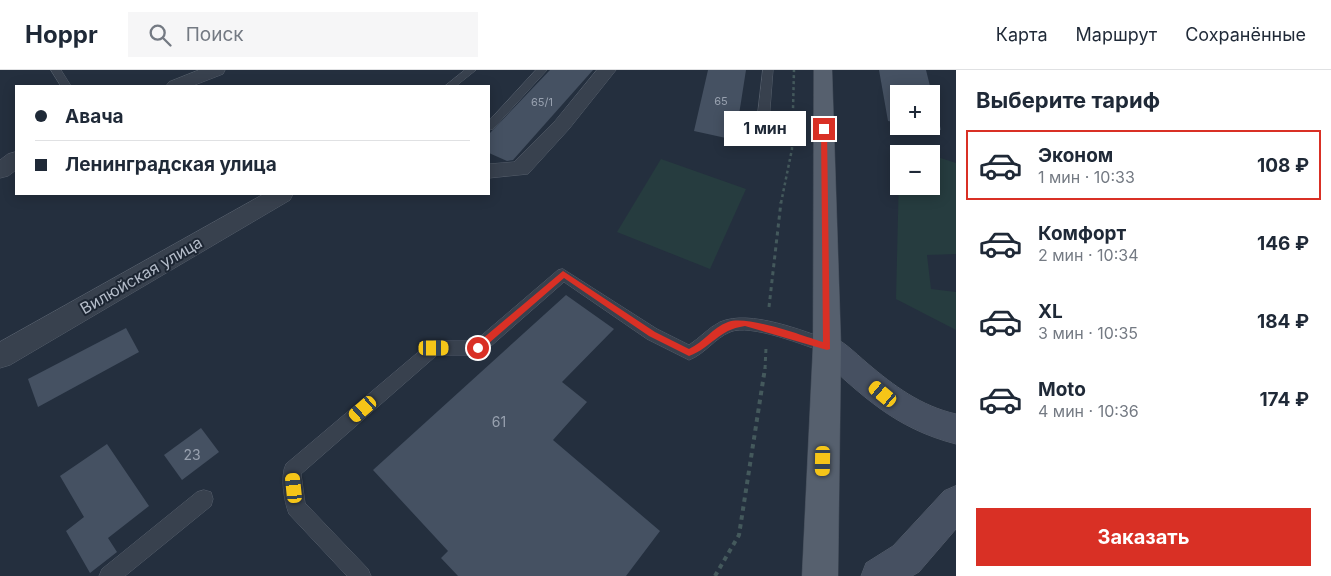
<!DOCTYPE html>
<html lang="ru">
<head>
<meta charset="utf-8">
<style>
	body { margin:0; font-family:Inter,sans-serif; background:#f6f6f7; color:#1f2937; height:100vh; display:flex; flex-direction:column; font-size:19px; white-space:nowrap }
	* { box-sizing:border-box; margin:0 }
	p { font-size:16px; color:#747a83 }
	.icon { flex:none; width:28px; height:28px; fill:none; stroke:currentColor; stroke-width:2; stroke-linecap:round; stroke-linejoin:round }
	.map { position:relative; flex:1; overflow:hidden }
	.drawer { display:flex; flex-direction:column; background:#fff; width:375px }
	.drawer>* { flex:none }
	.hud { position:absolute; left:15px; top:15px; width:475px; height:110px; border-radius:0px; box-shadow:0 2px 12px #0003; display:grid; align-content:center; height:110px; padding:0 20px; background:#fff }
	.controls { position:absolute; left:890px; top:15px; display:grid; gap:10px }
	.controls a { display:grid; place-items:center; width:50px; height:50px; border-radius:0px; background:#fff; box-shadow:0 2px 12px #0003; font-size:25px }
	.end { position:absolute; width:22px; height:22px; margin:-11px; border:6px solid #d93025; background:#fff; box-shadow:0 0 0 2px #fff }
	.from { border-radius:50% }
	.bubble { position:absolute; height:35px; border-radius:0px; background:#fff; box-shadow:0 2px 12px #0003; font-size:16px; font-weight:700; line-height:35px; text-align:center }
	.car { position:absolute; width:15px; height:30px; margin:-15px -8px; border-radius:6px; box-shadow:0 0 4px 1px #0007; background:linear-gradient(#f5c518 24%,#345 0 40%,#f5c518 0 76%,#345 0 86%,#f5c518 0) }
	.hud b { display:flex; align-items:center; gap:18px; height:48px; font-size:19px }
	.hud b+b { border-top:1px solid #e0e1e3 }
	.hud i { width:12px; height:12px; background:#1f2937 }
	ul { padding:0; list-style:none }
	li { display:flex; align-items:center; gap:15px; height:70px; margin:0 10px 8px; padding:0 10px; border:2px solid transparent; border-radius:0px }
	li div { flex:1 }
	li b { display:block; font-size:19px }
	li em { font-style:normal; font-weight:700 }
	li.on { border-color:#d93025 }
	li>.icon { width:45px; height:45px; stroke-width:1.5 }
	h2 { padding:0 20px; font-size:22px; line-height:60px }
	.cta { display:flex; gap:10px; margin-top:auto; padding:10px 20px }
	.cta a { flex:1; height:58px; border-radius:0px; background:#d93025; color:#fff; font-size:20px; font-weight:700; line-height:58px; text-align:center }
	header { display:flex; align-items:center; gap:30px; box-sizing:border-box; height:70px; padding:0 25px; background:#fff; border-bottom:1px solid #e0e1e3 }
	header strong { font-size:24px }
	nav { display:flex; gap:28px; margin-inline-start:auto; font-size:18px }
	.search { width:350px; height:45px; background:#f6f6f7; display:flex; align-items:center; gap:12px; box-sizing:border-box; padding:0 18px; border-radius:0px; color:#747a83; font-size:19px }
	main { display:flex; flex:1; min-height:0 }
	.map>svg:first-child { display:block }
	.green { fill:#263c3f }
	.building { fill:#455162 }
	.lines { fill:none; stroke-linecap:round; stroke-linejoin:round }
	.lane-casing { stroke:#565f6c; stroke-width:1 }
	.street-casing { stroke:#565f6c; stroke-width:1 }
	.secondary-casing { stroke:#565f6c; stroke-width:1 }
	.primary-casing { stroke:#414a57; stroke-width:1 }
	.path-far2 { stroke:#44595c; stroke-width:2.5; stroke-dasharray:3 3; stroke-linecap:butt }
	.path-far1 { stroke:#44595c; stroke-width:3; stroke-dasharray:4 4; stroke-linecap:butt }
	.path { stroke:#44595c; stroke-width:4; stroke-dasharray:4.5 4.5; stroke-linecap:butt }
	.lane { fill:#38414e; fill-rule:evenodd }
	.street { fill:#38414e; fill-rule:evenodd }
	.secondary { fill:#465061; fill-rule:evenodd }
	.primary { fill:#56606e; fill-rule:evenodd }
	.route { fill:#d93025 }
	.labels { text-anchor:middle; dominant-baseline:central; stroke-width:4; stroke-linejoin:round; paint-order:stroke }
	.far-number-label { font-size:11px; fill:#98a1af }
	.number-label { font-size:14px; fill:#98a1af }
	.street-label { font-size:16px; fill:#b4bcc9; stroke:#1d2633 }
</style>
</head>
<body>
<header>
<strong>Hoppr</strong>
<div class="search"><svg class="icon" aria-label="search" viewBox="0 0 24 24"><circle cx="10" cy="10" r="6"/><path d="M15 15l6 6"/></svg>Поиск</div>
<nav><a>Карта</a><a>Маршрут</a><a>Сохранённые</a></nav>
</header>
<main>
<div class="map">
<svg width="956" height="506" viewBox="0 0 956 506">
	<rect width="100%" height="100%" fill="#242f3e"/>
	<!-- green -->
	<g class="green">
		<polygon points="931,85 956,93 956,184 927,185 931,219 956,222 956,260 896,229 899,104 899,116 931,116"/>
		<polygon points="661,89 746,119 710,199 617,162"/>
	</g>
	<!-- building -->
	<g class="building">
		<polygon points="550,0 593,0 513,90 507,91 489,83 489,64"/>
		<polygon points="708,0 746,0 735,70 694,61"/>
		<polygon points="879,0 926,0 941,60 918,56 931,56 931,24 899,24 899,53 888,51"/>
		<polygon points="566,225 614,259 562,312 587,332 553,370 660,461 626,506 458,506 441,488 448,481 373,400"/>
		<polygon points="126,258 139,282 38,337 28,309"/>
		<polygon points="201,358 219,382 182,410 164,385"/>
		<polygon points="107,374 149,436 108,468 117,482 90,503 66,461 84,447 60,406"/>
	</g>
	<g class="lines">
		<defs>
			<g id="lane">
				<polygon points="51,0 61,0 71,16 61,16"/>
				<polygon points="465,0 476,0 456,16 445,16"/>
				<polygon points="536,0 547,0 493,59 489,60 489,51"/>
				<polygon points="763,0 773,0 769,52 763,55 757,52"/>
				<path d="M 563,199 L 657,259 L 689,275 C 700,268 708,258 720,252 C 750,239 803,261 832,271 L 835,276 L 832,281 L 827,283 C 806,276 750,253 730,262 C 715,268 705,284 689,290 L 647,269 L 564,212 L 483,283 L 478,285 L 437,285 L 301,404 L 305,433 L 368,499 L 371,506 L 347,506 L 289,444 C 284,431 280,406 286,394 L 429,273 L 434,271 L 475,271 L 558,200 Z"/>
				<polygon points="204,420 211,422 213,429 211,436 125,506 99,506 102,499 197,422"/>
			</g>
			<g id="street">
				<polygon points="199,0 225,0 223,4 192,16 166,16 169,12"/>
				<polygon points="597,0 616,0 569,59 528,104 489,108 489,94 514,92 555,51"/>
				<polygon points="16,82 16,100 8,106 0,108 0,90 8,84"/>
				<polygon points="264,124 293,124 290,130 10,295 0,298 0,272"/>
			</g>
			<g id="secondary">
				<path d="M 827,264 C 843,270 854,282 867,293 C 894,316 921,336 956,344 L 956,374 C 894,358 863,326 817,285 L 813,276 L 817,267 Z"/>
				<polygon points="956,416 956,459 919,502 912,506 861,506 866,493 893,476 944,421"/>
			</g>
			<polygon id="primary" points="814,0 832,0 841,276 838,506 802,506 813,276"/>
		</defs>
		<!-- lane casing -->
		<use href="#lane" class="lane-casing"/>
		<!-- street casing -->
		<use href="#street" class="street-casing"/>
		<!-- secondary casing -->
		<use href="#secondary" class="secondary-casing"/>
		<!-- primary casing -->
		<use href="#primary" class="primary-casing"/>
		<!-- path-far2 -->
		<polyline class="path-far2" points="781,133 792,79 794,0"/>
		<!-- path-far1 -->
		<g class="path-far1">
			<polyline points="769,237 781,132"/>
			<polyline points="765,299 766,278"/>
		</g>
		<!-- path -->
		<polyline class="path" points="715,506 739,465 765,298"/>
		<!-- lane -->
		<use href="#lane" class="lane"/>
		<!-- street -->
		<use href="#street" class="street"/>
		<!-- secondary -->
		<use href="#secondary" class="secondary"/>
		<!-- primary -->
		<use href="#primary" class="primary"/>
	</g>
	<!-- route -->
	<path class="route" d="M 824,57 L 827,59 L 830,279 L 827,280 L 745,256 C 717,260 713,277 689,286 L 649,266 L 564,208 L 481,280 L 475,280 L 475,275 L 563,201 L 655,262 L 689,279 C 704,272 712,258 728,252 C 747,245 801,265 823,272 L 821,59 Z"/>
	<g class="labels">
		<!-- far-number labels -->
		<g class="far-number-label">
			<text x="721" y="31">65</text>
			<text x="542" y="32">65/1</text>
		</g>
		<!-- number labels -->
		<g class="number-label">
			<text x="499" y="351">61</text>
			<text x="192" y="384">23</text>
		</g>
		<!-- street labels -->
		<g class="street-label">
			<text transform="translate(141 205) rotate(-30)">Вилюйская улица</text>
		</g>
	</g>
</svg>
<div class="controls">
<a>+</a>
<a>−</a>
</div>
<i class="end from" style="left:478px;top:278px"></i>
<i class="end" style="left:824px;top:59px"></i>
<div class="bubble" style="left:724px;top:41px;width:82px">1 мин</div>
<i class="car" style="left:434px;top:278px;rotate:90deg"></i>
<i class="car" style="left:883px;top:324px;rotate:310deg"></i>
<i class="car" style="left:363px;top:339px;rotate:229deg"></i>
<i class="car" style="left:823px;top:391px;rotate:181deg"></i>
<i class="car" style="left:294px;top:418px;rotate:354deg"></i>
<div class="hud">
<b><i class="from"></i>Авача</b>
<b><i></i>Ленинградская улица</b>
</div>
</div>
<section class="drawer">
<h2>Выберите тариф</h2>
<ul>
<li class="on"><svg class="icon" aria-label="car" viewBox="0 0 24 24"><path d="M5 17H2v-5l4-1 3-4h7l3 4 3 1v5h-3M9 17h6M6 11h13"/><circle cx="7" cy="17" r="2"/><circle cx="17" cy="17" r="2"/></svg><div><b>Эконом</b><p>1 мин · 10:33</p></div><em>108 ₽</em></li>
<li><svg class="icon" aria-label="car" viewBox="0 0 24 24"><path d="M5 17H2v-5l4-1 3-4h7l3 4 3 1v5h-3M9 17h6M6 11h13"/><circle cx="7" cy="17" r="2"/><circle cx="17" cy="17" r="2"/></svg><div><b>Комфорт</b><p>2 мин · 10:34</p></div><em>146 ₽</em></li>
<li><svg class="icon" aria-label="car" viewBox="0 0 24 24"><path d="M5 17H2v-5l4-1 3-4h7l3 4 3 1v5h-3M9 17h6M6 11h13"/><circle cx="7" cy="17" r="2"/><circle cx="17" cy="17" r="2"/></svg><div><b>XL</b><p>3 мин · 10:35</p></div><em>184 ₽</em></li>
<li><svg class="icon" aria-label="car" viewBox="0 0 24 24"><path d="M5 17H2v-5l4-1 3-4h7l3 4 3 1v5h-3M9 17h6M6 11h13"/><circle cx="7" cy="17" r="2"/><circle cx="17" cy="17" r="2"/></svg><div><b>Moto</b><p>4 мин · 10:36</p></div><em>174 ₽</em></li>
</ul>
<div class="cta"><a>Заказать</a></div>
</section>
</main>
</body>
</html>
